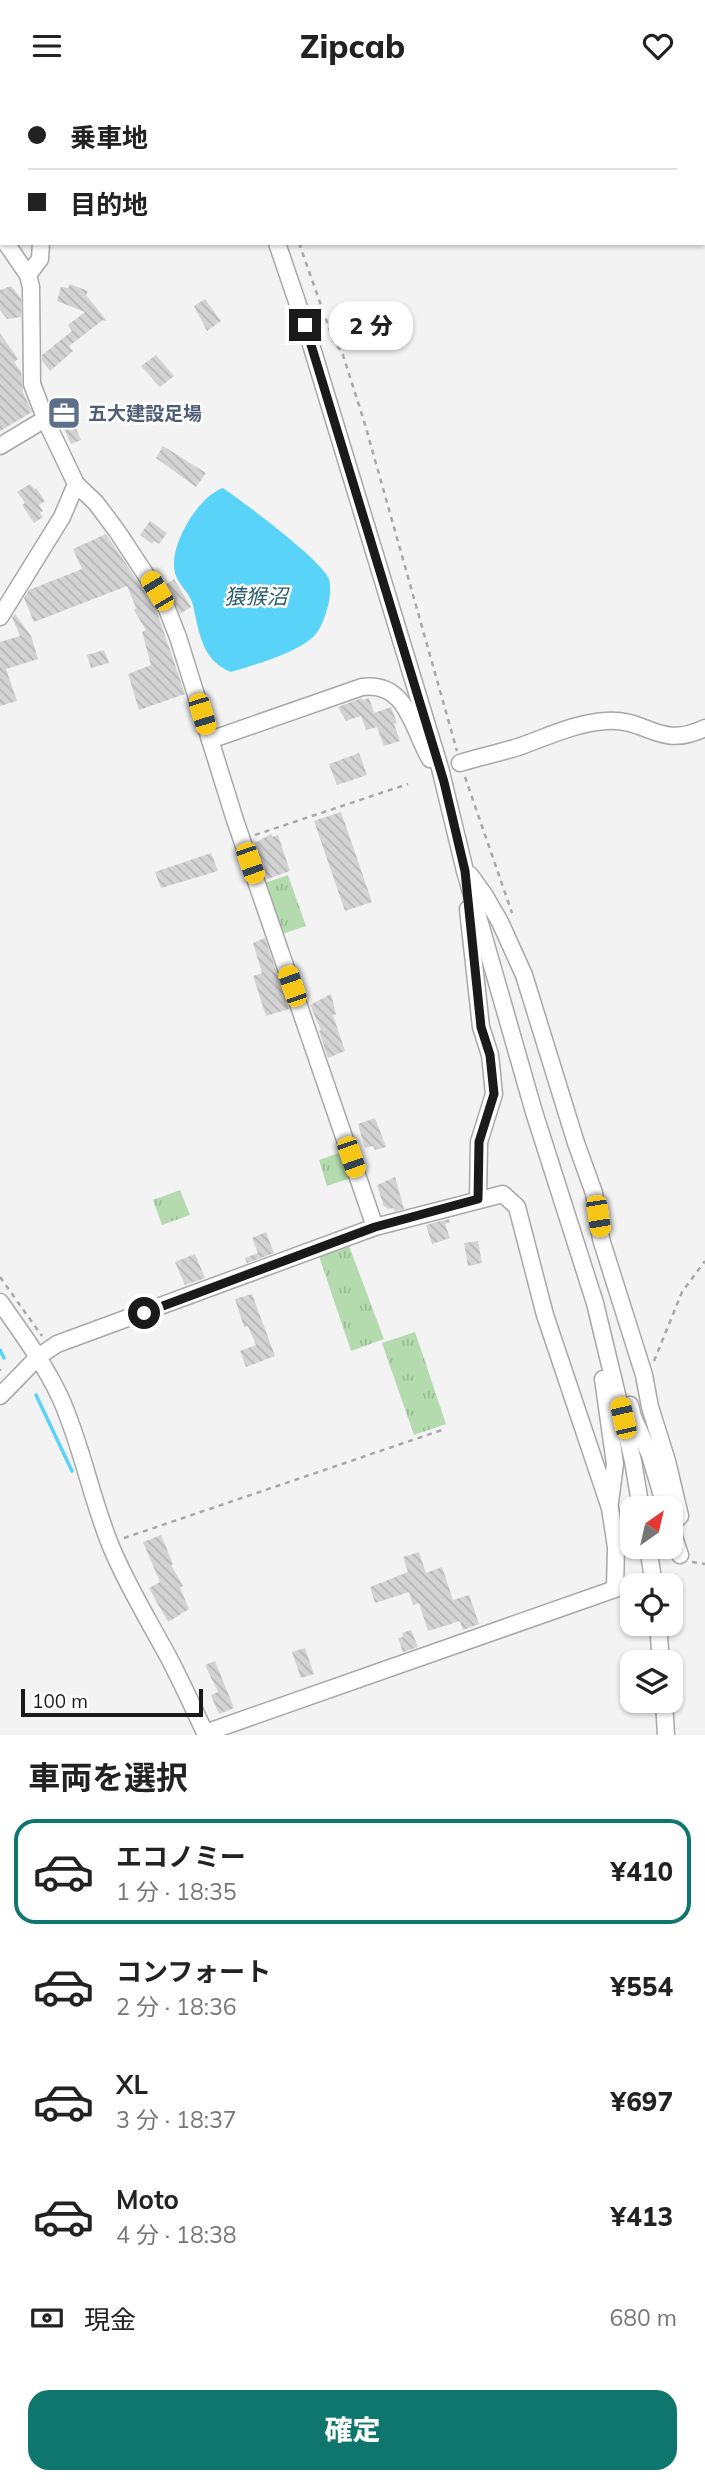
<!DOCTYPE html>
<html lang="ja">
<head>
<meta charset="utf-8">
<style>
	body { margin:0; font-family:Mulish,"Noto Sans JP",sans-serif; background:#f6f6f6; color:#222; height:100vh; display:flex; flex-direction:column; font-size:26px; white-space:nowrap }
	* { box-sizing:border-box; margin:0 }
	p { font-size:23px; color:#767676 }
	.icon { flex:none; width:38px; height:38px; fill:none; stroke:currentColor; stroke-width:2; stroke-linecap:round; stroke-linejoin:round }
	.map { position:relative; height:1644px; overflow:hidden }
	.sheet { display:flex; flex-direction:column; background:#fff; flex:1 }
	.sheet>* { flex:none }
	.guide { position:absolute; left:0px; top:0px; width:705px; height:154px; box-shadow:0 2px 5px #0004; display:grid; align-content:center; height:154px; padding:0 28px; background:#fff }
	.needle { width:46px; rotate:34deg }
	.fabs { position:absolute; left:620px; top:1405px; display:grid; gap:14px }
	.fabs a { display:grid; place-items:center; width:63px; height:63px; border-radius:14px; background:#fff; box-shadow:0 2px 5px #0004; font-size:35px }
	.scale { position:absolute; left:21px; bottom:18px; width:182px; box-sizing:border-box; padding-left:7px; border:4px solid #1a1a1a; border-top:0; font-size:19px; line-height:24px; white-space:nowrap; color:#1a1a1a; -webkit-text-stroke:5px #fff; paint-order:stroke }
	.end { position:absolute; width:32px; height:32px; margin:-16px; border:9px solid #1a1a1a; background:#fff; box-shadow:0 0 0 4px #fff }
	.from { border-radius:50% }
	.bubble { position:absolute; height:49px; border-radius:21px; background:#fff; box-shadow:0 2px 5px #0004; font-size:23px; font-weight:800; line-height:49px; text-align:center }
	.car { position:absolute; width:21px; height:42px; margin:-21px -10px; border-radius:9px; box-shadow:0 0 5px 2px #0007; background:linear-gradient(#f5c518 24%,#345 0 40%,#f5c518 0 76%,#345 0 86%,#f5c518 0) }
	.guide b { display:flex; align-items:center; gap:24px; height:66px; font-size:26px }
	.guide b+b { border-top:2px solid #e0e0e0 }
	.guide i { width:18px; height:18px; background:#222 }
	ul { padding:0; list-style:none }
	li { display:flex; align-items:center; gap:21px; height:105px; margin:0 14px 10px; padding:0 14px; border:4px solid transparent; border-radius:21px }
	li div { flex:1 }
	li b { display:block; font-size:26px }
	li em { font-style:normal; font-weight:800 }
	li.selected { border-color:#0f766e }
	li>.icon { width:63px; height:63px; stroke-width:1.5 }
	h2 { padding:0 28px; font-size:32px; line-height:84px }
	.pay { display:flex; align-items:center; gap:18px; height:77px; padding:0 28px; font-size:26px }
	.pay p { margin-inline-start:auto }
	.button { display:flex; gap:14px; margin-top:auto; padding:14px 28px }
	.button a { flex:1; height:80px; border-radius:21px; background:#0f766e; color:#fff; font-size:28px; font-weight:800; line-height:80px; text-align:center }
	header { display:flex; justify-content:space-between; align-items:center; height:91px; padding:0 28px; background:#fff; font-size:32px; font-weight:800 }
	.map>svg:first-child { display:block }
	.grass { fill:url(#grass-tufts) }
	.water { fill:#5ad3f8 }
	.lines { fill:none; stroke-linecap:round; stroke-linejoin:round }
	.stream { stroke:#5ad3f8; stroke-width:3.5 }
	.building { fill:url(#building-back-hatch) }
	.minor-casing { stroke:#a8a7a9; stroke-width:19 }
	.path { stroke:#a8a8a9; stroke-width:2.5; stroke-dasharray:5 5; stroke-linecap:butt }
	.minor { stroke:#fff; stroke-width:16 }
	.route { stroke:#1a1a1a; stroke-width:9 }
	.labels { text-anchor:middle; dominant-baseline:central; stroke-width:5; stroke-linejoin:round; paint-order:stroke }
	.service-label { font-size:19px; font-weight:bold; fill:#4e5e75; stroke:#fff; text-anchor:start }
	.water-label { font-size:21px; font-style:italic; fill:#2a5c6c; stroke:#fff }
</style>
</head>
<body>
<header><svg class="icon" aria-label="menu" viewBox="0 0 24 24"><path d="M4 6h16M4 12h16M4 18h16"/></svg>Zipcab<svg class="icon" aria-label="heart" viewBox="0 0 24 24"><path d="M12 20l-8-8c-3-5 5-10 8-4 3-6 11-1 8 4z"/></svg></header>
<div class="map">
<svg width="705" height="1644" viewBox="0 0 705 1644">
	<defs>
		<pattern id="grass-tufts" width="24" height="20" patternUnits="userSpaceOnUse" patternTransform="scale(1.75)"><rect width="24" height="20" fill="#b3dbae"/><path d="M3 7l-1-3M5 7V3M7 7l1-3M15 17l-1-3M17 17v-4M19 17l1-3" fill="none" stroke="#99bb95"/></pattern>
		<pattern id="building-back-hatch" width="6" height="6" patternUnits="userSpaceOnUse" patternTransform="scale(1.75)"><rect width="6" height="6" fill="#d4d3d4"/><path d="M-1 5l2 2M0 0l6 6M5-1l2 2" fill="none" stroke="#b5b5b5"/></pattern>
	</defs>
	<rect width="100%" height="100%" fill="#f3f3f4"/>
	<!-- grass -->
	<g class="grass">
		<polygon points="288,784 306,835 282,843 265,792"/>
		<polygon points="345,1060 354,1086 327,1095 319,1069"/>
		<polygon points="180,1099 190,1124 162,1134 153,1109"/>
		<polygon points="349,1155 384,1248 351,1260 319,1165"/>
		<polygon points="415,1241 446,1333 414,1344 382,1252"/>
	</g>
	<!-- water -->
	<path class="water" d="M 223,397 C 242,410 323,470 329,488 C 331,496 330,507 328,515 C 325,525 322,536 315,544 C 298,562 254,574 231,581 C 202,570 199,541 193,514 C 190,501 178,494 175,482 C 168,456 198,405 223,397 Z"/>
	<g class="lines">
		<!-- stream -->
		<g class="stream">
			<polyline points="0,1259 4,1267"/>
			<polyline points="36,1304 72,1380"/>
		</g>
	</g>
	<!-- building -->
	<g class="building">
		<polygon points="70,193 88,200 86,204 107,230 103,229 69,255 73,260 50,280 42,270 42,264 72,240 68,234 85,221 57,210 61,196 68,197"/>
		<polygon points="11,195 21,207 21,226 7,228 0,219 0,199"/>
		<polygon points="205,208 221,230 207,240 194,215"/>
		<polygon points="0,242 18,268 14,271 21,281 23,301 32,321 0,340"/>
		<polygon points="156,264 174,285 160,296 141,275"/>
		<polygon points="68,308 71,314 74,313 81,329 74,332 81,349 71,353 54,314"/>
		<polygon points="163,355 206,382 196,396 156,367"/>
		<polygon points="30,393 34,398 36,397 45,410 39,414 43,420 40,422 43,426 34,432 22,414 25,412 17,401"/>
		<polygon points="150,430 167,442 159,453 154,450 152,453 140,444"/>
		<polygon points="106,443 156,518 185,603 139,619 128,583 151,574 142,541 146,539 134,519 136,517 127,495 34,531 24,507 29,499 82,478 73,458"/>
		<polygon points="174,488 191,516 180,523 165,494"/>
		<polygon points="15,523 31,545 38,568 6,578 17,610 0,615 0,551 20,545 12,526"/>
		<polygon points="104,559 109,572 91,577 87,564"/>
		<polygon points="362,607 363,609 369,607 374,622 391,616 397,632 394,633 400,650 384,655 377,636 366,639 361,625 346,630 338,616"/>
		<polygon points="359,662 367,684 337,694 329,673"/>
		<polygon points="341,721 372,811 345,820 314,730"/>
		<polygon points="271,743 272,746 278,744 290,780 268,788 255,752"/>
		<polygon points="211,762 218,780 161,797 155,781"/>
		<polygon points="265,847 289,918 266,925 253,885 262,882 253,852"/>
		<polygon points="331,903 336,923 333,924 345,960 328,967 319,940 321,939 310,914"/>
		<polygon points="375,1027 386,1056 375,1059 373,1055 365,1057 358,1033"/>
		<polygon points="395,1086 404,1118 395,1120 394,1117 387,1118 386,1115 384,1116 377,1094"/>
		<polygon points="449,1128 450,1131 445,1133 450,1147 432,1153 426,1134"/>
		<polygon points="266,1141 274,1162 247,1172 245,1167 258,1162 252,1147"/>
		<polygon points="478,1150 482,1172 468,1175 464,1152"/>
		<polygon points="195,1163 205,1187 185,1194 175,1171"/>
		<polygon points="252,1203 275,1265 246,1276 240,1260 256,1254 248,1235 244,1236 235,1208"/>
		<polygon points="161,1444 173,1473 171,1474 183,1495 180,1497 189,1518 168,1531 149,1497 160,1491 143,1451"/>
		<polygon points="419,1461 426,1482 442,1476 453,1509 469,1504 479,1533 463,1539 460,1530 428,1540 419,1512 413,1514 409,1501 375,1512 370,1496 408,1481 403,1466"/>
		<polygon points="411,1539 418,1556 403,1561 398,1547 403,1546 402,1542"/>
		<polygon points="305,1557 314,1583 301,1587 292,1561"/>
		<polygon points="215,1570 234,1617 219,1623 211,1604 218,1601 205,1574"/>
	</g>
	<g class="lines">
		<defs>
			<g id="minor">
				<polyline points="217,0 218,2"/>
				<polyline points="0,19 2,24"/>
				<polyline points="277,152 305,234 440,677 465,780 534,1021 595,1212 633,1370 641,1418"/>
				<polyline points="28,184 40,168 41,152"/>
				<polyline points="0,355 45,328"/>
				<polyline points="76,393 96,412 117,440 165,513 178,546 235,729 375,1136"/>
				<polyline points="0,526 62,426 76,393 47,332 32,293 31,196 28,184 6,152"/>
				<path d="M 210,649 L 362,596 C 407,590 412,637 430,668"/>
				<path d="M 460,672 C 479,666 499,662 518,656 C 547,646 575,632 606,630 C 648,627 659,659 705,637"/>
				<polyline points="470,784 485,805 500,831 524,884 576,1052 594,1102 601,1148 644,1284 650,1316 667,1370 680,1425 670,1434"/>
				<polyline points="468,818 481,936 490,964 494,1003 479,1051 478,1108"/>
				<path d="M 0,1211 C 21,1241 44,1272 60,1306 C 82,1354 91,1408 112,1458 C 128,1496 149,1530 169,1567 C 182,1592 194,1618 206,1644"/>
				<polyline points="603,1288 615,1373 610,1411"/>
				<polyline points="0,1305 38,1266 57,1253 375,1136 503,1103 517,1116 545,1224 610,1417 616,1456 615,1498 205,1642"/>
				<polyline points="630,1314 633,1326 650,1364 666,1418"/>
				<polyline points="670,1434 680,1464"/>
				<polyline points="648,1456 654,1494"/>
				<polyline points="658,1533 661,1572"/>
				<polyline points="664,1610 666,1644"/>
			</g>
		</defs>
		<!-- minor casing -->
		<use href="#minor" class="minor-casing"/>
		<!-- path -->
		<g class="path">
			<polyline points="245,0 246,2"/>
			<polyline points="529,2 533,0"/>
			<polyline points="299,152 334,251 342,261 364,330 457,660"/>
			<polyline points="465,686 512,822"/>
			<polyline points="255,744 408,693"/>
			<polyline points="0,1186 42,1245"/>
			<polyline points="654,1270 682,1201 705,1170"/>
			<polyline points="0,1278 0,1280"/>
			<polyline points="124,1447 445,1338"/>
			<polyline points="692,1471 705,1473"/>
		</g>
		<!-- minor -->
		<use href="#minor" class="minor"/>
	</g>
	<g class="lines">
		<!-- route -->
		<polyline class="route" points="144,1222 375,1136 478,1108 479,1051 494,1003 490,964 481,936 465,780 444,691 305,234"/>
	</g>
	<!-- icons -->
	<defs>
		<symbol id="office-square" viewBox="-11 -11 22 22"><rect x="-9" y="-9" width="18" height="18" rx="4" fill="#5c6f8a" stroke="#fff"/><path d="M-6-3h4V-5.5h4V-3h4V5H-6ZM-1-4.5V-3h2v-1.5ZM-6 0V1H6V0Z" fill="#fff"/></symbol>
	</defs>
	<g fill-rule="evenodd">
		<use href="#office-square" x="45" y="303" width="38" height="38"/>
	</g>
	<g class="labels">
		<!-- service labels -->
		<g class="service-label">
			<text x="88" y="322">五大建設足場</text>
		</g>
		<!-- water labels -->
		<g class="water-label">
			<text x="256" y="505">猿猴沼</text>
		</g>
	</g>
</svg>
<div class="fabs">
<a><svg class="needle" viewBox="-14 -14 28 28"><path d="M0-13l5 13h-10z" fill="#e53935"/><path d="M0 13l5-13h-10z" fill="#767676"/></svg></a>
<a><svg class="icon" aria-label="locate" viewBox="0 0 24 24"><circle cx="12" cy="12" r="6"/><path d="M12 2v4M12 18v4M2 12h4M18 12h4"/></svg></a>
<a><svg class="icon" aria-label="layers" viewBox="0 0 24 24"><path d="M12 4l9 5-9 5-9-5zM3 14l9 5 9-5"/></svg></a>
</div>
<div class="scale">100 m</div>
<i class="end from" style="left:144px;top:1222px"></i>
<i class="end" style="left:305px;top:234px"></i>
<div class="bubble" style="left:329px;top:210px;width:84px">2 分</div>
<i class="car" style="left:157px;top:500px;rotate:329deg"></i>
<i class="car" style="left:202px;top:623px;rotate:163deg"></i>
<i class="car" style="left:250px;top:772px;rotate:161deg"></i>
<i class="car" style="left:292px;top:895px;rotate:341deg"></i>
<i class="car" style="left:351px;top:1066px;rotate:161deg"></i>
<i class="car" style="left:598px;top:1125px;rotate:171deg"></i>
<i class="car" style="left:623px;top:1327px;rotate:347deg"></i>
<div class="guide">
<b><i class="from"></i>乗車地</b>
<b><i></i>目的地</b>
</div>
</div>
<section class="sheet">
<h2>車両を選択</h2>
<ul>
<li class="selected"><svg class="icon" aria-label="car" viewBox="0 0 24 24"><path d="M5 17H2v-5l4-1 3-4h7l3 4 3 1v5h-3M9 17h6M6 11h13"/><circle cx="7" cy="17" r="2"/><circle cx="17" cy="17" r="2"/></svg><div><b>エコノミー</b><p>1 分 · 18:35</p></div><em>¥410</em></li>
<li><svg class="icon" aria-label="car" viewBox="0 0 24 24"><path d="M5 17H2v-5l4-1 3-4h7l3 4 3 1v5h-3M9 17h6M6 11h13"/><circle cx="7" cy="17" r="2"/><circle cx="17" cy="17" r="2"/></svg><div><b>コンフォート</b><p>2 分 · 18:36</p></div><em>¥554</em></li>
<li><svg class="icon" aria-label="car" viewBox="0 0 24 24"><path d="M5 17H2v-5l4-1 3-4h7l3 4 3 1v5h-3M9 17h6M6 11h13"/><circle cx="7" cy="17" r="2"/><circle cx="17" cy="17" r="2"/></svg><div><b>XL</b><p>3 分 · 18:37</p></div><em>¥697</em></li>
<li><svg class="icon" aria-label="car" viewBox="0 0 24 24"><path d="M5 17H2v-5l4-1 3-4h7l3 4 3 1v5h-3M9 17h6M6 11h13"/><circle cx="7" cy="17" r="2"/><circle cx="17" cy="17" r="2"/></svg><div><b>Moto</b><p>4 分 · 18:38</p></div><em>¥413</em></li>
</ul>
<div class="pay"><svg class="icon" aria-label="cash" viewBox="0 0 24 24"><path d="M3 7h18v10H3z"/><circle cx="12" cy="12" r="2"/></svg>現金<p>680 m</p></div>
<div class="button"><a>確定</a></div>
</section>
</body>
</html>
